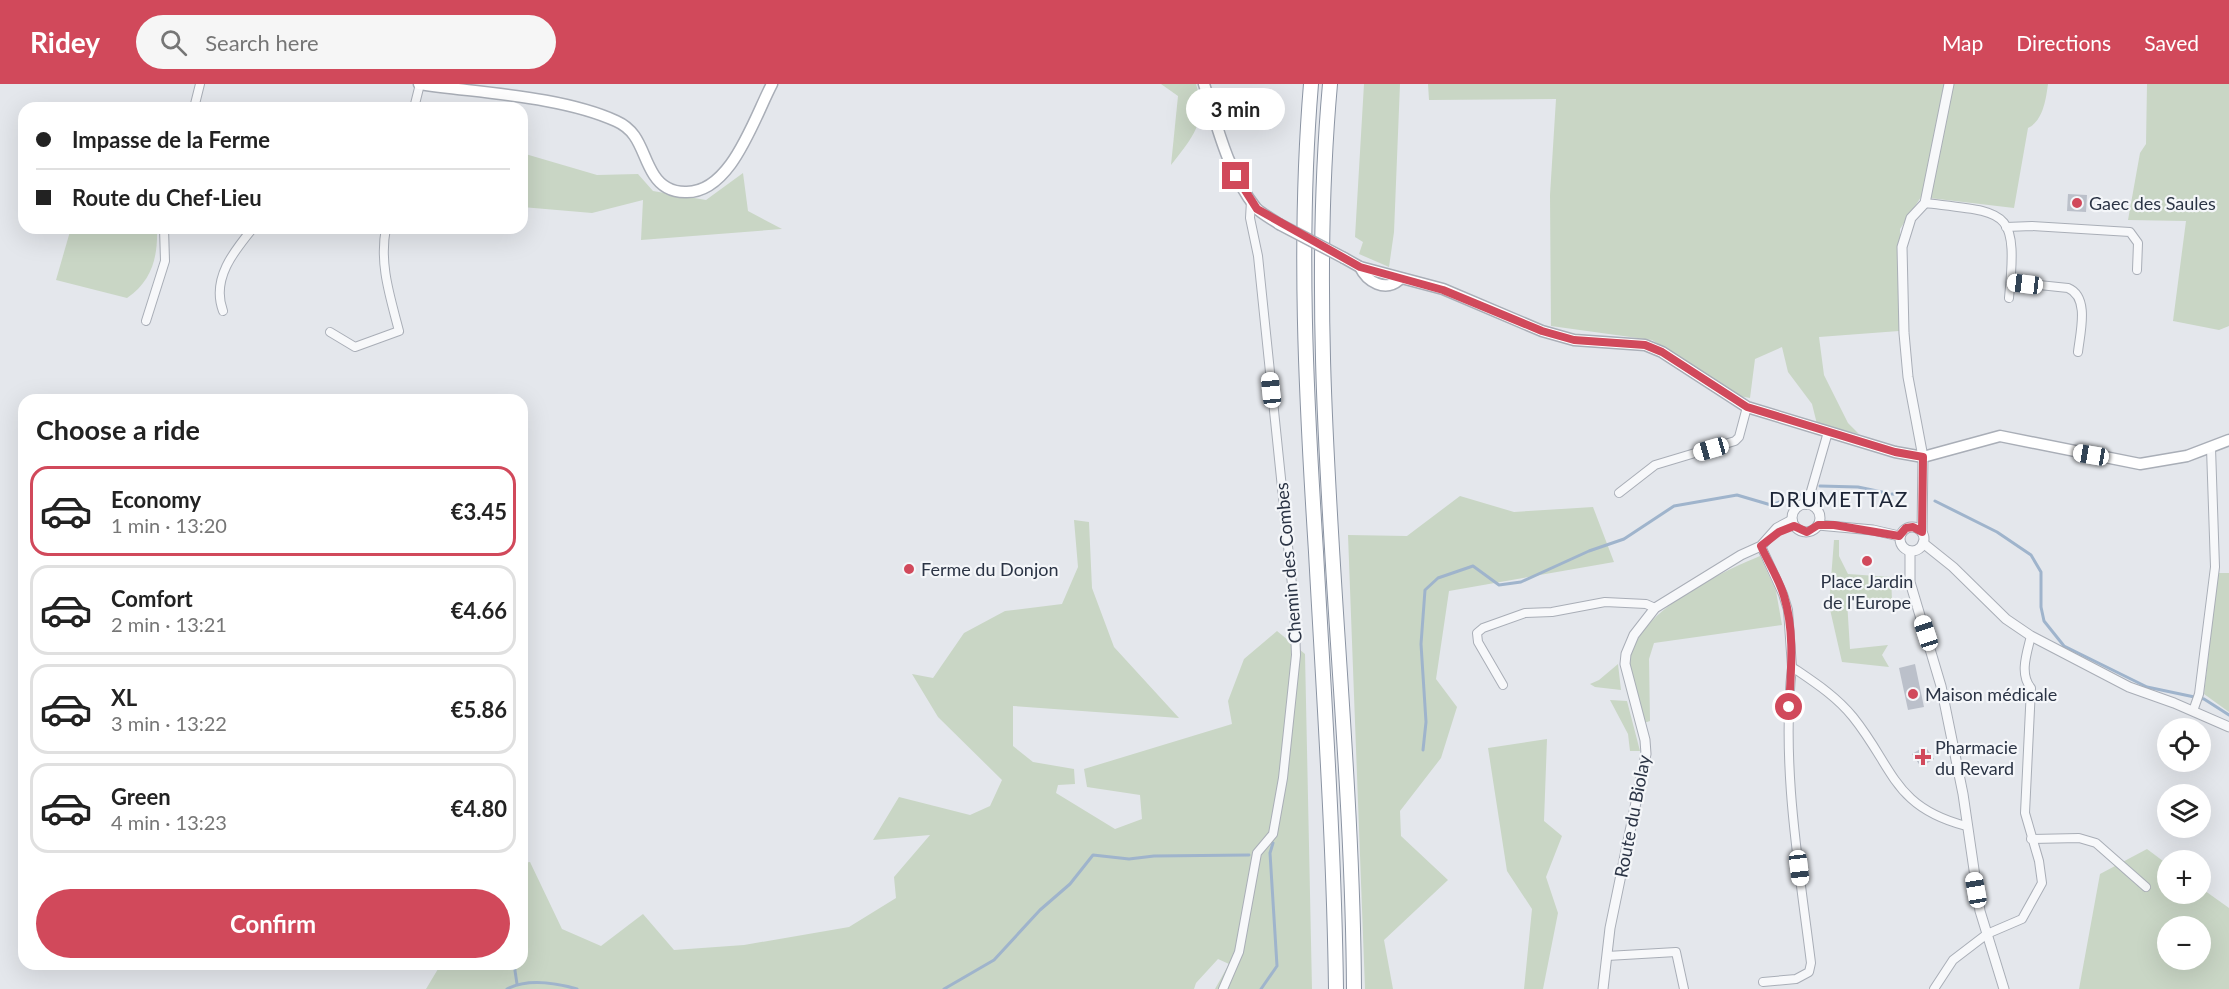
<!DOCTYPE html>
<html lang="en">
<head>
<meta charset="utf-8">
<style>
	body { margin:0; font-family:Lato,sans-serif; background:#f6f6f6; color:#222; height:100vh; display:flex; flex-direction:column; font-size:22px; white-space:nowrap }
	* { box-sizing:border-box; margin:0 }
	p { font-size:20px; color:#767676 }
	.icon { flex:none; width:33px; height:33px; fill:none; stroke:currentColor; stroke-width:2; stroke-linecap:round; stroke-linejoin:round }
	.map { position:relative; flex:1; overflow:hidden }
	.side { position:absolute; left:18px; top:310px; width:510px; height:576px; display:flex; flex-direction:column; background:#fff; border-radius:18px; box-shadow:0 6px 24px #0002 }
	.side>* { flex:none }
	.banner { position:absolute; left:18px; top:18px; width:510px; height:132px; border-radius:18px; box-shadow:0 6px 24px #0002; display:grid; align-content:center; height:132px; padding:0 18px; background:#fff }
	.fabs { position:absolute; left:2157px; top:634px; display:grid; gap:12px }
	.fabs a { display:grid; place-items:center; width:54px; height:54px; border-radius:50%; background:#fff; box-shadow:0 6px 24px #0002; font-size:30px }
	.end { position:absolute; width:27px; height:27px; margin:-14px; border:8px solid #d1495b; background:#fff; box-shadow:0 0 0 3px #fff }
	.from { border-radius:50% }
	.bubble { position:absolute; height:42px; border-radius:21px; background:#fff; box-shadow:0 6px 24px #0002; font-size:20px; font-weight:700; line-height:42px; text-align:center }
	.car { position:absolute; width:18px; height:36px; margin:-18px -9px; border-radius:8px; box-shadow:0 0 4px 2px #0007; background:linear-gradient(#fff 24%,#345 0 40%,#fff 0 76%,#345 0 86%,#fff 0) }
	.banner b { display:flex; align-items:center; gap:21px; height:57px; font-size:22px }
	.banner b+b { border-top:2px solid #e0e0e0 }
	.banner i { width:15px; height:15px; background:#222 }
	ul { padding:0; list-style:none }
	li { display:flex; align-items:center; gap:18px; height:90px; margin:0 12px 9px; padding:0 6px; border:3px solid #e0e0e0; border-radius:18px }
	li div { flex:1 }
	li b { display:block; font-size:22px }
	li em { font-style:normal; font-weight:700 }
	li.on { border-color:#d1495b }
	li>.icon { width:54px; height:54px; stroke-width:1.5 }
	h2 { padding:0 18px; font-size:27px; line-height:72px }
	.button { display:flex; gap:12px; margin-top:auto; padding:12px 18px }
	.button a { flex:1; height:69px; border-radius:36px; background:#d1495b; color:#fff; font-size:24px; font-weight:700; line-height:69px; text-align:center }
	header { display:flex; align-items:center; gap:36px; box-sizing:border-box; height:84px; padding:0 30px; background:#d1495b; color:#fff }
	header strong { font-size:28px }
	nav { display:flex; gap:33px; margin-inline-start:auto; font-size:21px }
	.search { width:420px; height:54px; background:#f6f6f6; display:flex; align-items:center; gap:15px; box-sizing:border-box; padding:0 21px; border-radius:33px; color:#767676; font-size:22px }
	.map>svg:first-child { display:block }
	.green { fill:#c9d6c5; fill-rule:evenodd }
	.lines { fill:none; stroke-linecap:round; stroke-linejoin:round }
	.stream { stroke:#9fb4cc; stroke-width:3 }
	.building { fill:#bbc0ca }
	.minor-casing { stroke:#a9aeb7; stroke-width:10 }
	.tertiary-casing { stroke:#a9aeb7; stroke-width:11 }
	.secondary-casing { stroke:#a9aeb7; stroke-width:13 }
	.motorway-casing { stroke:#8b94a3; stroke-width:16 }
	.minor { stroke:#f7f8fa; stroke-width:8 }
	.tertiary { stroke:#f7f8fa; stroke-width:9 }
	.secondary { stroke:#fff; stroke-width:10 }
	.motorway { stroke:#fff; stroke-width:14 }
	.secondary-bridge-casing { stroke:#a9aeb7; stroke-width:13; stroke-linecap:butt }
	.secondary-bridge { stroke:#fff; stroke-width:10 }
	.route { stroke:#d1495b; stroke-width:8 }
	.poi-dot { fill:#d1495b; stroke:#f4f6f9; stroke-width:2 }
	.labels { text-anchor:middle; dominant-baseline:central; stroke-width:4.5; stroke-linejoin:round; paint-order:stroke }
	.poi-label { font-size:18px; fill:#2b3445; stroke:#f4f6f9; text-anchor:start }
	.street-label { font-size:18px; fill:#2b3445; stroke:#f4f6f9 }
	.quarter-label { font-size:21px; letter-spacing:1.5px; fill:#1d2536; stroke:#f4f6f9 }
</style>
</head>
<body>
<header>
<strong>Ridey</strong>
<div class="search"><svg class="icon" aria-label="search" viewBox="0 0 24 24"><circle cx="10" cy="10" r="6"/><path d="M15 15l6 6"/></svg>Search here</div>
<nav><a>Map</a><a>Directions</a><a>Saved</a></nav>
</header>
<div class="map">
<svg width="2229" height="905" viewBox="0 0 2229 905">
	<rect width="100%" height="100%" fill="#e4e7ec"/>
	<!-- green -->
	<g class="green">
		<path d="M 1161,0 L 1196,0 C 1208,37 1193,53 1171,81 L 1178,12 Z"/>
		<polygon points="1364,0 1400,0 1394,148 1389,183 1359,170 1363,158 1355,153"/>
		<path d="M 1428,0 L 2048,0 C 2046,15 2043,37 2028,44 L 2014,124 L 1921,113 L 1900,145 L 1899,247 L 1819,253 L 1824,291 L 1848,339 L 1859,350 L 1817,340 L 1812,320 L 1788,288 L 1782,263 L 1755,275 L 1750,314 L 1739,312 L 1652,256 L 1551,242 L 1550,111 L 1556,15 L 1429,16 Z"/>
		<polygon points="2147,0 2229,0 2229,242 2219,246 2173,237 2186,137 2128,136 2140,69 2146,60"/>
		<polygon points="522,69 597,91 638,90 653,107 706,116 743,89 748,127 782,145 641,156 643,116 592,129 522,123"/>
		<path d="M 71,144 L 157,144 C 158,173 152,197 127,214 L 56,196 Z"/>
		<polygon points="1460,412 1514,428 1593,423 1614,478 1449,507 1436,595 1457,623 1441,674 1400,727 1401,752 1448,796 1384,856 1393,905 1365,905 1348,451 1407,452"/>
		<polygon points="1074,436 1089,438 1092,504 1114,563 1179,634 1013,622 1013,662 1033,678 1074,685 1075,700 1058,701 1056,709 1115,745 1142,735 1140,711 1087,703 1084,685 1232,640 1228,617 1244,575 1277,547 1305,570 1312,905 1215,905 1229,880 1218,875 1196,899 1194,905 426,905 438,885 438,881 522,880 522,779 530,778 562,845 601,862 643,830 674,866 744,861 849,843 896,814 894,793 930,751 873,756 899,713 970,731 990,722 1002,696 938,633 912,590 933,594 964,549 1005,527 1062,520 1078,483"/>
		<polygon points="1834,456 1839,456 1839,472 1848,490 1891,493 1892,516 1847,517 1850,565 1888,561 1882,571 1889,583 1842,578 1829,521"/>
		<path d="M 1760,472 L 1776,507 L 1782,541 L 1654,559 L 1649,575 L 1650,637 L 1644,639 C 1639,619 1625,592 1631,571 C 1643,525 1719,489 1760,472 Z"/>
		<polygon points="2218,489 2229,489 2229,628 2204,610"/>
		<polygon points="1618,580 1621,606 1595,603 1590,600 1599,596"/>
		<polygon points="1610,616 1627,617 1640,667 1630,667 1628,650"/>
		<polygon points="1547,655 1544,737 1562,752 1546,793 1558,829 1543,905 1524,905 1532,825 1507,787 1488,664"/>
		<path d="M 2147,765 L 2167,780 L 2168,810 L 2200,810 L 2201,804 L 2229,824 L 2229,905 L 2079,905 L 2100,790 ZM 2168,843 L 2200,843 L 2200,876 L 2168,876 Z"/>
	</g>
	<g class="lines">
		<!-- stream -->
		<g class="stream">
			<polyline points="1820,402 1858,403 1882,408"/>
			<polyline points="1892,410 1905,411"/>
			<polyline points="1935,417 1997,448 2031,471 2041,488 2041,523 2044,537 2064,562 2147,603 2204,615 2229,631"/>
			<polyline points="1423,666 1426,638 1421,560 1425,506 1438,494 1473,482 1499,501 1521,498 1589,467 1624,455 1674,422 1737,411 1771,421 1800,411"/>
			<polyline points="514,880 517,900"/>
			<path d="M 507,905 C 528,894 556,899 577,905"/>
			<polyline points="944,905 994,876 1040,826 1070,800 1093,771 1129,775 1154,772 1249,771"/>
			<polyline points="1261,905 1277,882 1270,769 1273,759"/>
		</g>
	</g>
	<!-- building -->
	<g class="building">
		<polygon points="2068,110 2087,111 2086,128 2067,127"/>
		<polygon points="1915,580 1924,623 1908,626 1899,584"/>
		<polygon points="1922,664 1924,667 1927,665 1934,675 1921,683 1912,670"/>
	</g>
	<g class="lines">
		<defs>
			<g id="minor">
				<polyline points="194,24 200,0"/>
				<polyline points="414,24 420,0"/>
				<path d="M 1925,119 C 2008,129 2018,123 2009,214"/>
				<polyline points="2006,143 2032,142 2130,148 2138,159 2137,186"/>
				<path d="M 2011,198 L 2068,204 C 2090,213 2080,249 2078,268"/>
				<path d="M 223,227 C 211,195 234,167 253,144"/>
				<polyline points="146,237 165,177 164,144"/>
				<path d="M 330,248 L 355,263 L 399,247 C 390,212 379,180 386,144"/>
				<polyline points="1619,409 1655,381 1735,357 1739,353 1747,323"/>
				<polyline points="1807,421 1828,348"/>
				<path d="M 1761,462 L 1783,510 L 1788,526 L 1792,583 C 1814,598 1836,612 1853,633 C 1894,684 1893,723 1966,742"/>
				<polyline points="1503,601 1478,558 1477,549 1483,544 1525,529 1552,528 1605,518 1646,520 1655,524"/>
				<polyline points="2193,627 2199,610 2215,483 2211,364"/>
				<polyline points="2031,755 2079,754 2096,759 2146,803"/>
				<polyline points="1607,872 1676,868 1684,905"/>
				<path d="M 1763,898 L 1796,895 L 1809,888 L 1811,879 C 1799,782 1781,681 1792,583"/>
				<polyline points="1223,905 1239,868 1257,769 1273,750 1283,694 1296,571 1294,520 1258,172 1250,134 1251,117"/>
				<path d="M 1934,905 L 1953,876 L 1987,850 L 2022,835 L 2042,799 L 2039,777 L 2025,729 L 2031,604 C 2019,590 2027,569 2031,552"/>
			</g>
			<g id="tertiary">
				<circle cx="1806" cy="434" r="14"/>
				<polyline points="1818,441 1873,446 1899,452"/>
				<circle cx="1912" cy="455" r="12"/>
				<polyline points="1922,448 1923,373 1908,293 1904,249 1902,163 1911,134 1925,119 1949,0"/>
				<polyline points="1923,459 1953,483 2006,535 2031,552 2129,603 2174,619 2229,643"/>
				<polyline points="1910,467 1910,498 1941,602 1963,710 1980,827 2004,905"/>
				<polyline points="1603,905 1610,844 1646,670 1645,656 1625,580 1626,570 1634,551 1655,524 1741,471 1761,462 1777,444 1792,436"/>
			</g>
			<g id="secondary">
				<path d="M 419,0 C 479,9 561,12 616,37 C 641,48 641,71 654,91 C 661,102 672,108 685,108 C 731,110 754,34 772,0"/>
				<path d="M 1204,0 C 1217,42 1228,89 1256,124 C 1262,130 1272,135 1279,140"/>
				<polyline points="1344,174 1360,183 1443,205 1542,247 1574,256 1645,261 1662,268 1747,323 1895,368 1923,373 2000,352 2140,380 2187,372 2229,356"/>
				<path d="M 1360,183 C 1367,198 1385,208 1399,196"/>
			</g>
			<g id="motorway">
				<path d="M 1311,0 C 1298,156 1306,312 1316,468 C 1324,614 1334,759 1336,905"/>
				<path d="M 1330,0 C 1303,301 1352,604 1354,905"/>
			</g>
		</defs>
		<!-- minor casing -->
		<use href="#minor" class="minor-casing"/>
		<!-- tertiary casing -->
		<use href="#tertiary" class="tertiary-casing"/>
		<!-- secondary casing -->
		<use href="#secondary" class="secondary-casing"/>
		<!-- motorway casing -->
		<use href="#motorway" class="motorway-casing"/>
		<!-- minor -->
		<use href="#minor" class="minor"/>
		<!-- tertiary -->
		<use href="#tertiary" class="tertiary"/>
		<!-- secondary -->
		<use href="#secondary" class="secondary"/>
		<!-- motorway -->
		<use href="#motorway" class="motorway"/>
		<defs>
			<polyline id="secondary-bridge" points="1279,140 1344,174"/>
		</defs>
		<!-- secondary-bridge casing -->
		<use href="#secondary-bridge" class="secondary-bridge-casing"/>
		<!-- secondary-bridge -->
		<use href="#secondary-bridge" class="secondary-bridge"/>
	</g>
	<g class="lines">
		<!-- route -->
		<path class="route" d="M 1236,92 L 1257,125 L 1360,183 L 1443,206 L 1542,247 L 1574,256 L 1645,261 L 1662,268 L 1747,323 L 1895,368 L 1923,373 L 1922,448 L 1913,443 L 1906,444 L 1899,452 L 1834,441 L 1818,441 L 1807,448 L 1794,442 L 1779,448 L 1761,462 C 1768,478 1779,495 1784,512 C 1795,548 1791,586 1789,623"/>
	</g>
	<!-- markers -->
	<g class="poi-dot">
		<circle cx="2077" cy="119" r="6"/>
		<circle cx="1867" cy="477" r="6"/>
		<circle cx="909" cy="485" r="6"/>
		<circle cx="1913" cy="610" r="6"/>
		<path d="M1920 664h6v6h6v6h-6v6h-6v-6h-6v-6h6z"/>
	</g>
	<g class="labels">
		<!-- poi labels -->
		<g class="poi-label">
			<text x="2089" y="119">Gaec des Saules</text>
			<text x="921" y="485">Ferme du Donjon</text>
			<text x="1867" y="497" text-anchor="middle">Place Jardin<tspan x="1867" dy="21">de l'Europe</tspan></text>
			<text x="1925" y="610">Maison médicale</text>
			<text x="1935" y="663">Pharmacie<tspan x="1935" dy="21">du Revard</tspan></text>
		</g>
		<!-- street labels -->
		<g class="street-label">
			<text transform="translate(1288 479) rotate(-95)">Chemin des Combes</text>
			<text transform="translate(1632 732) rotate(-79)">Route du Biolay</text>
		</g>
		<!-- quarter labels -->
		<g class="quarter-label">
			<text x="1839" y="414">DRUMETTAZ</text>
		</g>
	</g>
</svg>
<div class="fabs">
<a><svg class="icon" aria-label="locate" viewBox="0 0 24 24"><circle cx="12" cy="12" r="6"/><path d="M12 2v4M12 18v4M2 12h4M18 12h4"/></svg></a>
<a><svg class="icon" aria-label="layers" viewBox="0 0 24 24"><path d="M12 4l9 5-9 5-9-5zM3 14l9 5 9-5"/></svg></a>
<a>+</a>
<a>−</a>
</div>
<i class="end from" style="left:1789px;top:623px"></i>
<i class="end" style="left:1236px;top:92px"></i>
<div class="bubble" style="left:1186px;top:4px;width:99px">3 min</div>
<i class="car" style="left:2025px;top:200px;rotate:277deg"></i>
<i class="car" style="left:1271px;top:306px;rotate:354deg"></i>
<i class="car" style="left:1711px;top:365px;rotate:254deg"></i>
<i class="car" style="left:2091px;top:371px;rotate:280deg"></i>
<i class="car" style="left:1926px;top:549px;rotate:342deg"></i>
<i class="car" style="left:1799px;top:784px;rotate:173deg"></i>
<i class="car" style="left:1976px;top:806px;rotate:350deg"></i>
<div class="banner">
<b><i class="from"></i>Impasse de la Ferme</b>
<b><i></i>Route du Chef-Lieu</b>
</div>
<section class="side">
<h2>Choose a ride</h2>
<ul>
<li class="on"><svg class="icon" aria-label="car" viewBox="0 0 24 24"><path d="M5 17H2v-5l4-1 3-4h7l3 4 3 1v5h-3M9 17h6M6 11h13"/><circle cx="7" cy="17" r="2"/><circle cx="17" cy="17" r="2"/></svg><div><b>Economy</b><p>1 min · 13:20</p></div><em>€3.45</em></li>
<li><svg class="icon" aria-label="car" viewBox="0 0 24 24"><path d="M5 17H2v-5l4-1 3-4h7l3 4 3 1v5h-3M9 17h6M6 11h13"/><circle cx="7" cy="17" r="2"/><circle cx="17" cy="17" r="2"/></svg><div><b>Comfort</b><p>2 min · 13:21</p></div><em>€4.66</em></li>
<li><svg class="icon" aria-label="car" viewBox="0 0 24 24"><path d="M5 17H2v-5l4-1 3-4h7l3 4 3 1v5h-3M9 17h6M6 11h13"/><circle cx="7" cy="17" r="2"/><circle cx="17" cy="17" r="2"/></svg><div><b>XL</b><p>3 min · 13:22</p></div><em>€5.86</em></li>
<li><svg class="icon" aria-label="car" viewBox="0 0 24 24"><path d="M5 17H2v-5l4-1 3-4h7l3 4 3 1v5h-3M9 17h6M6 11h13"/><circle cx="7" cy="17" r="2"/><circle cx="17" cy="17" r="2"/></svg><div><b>Green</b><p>4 min · 13:23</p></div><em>€4.80</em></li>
</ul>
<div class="button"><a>Confirm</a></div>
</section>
</div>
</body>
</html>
